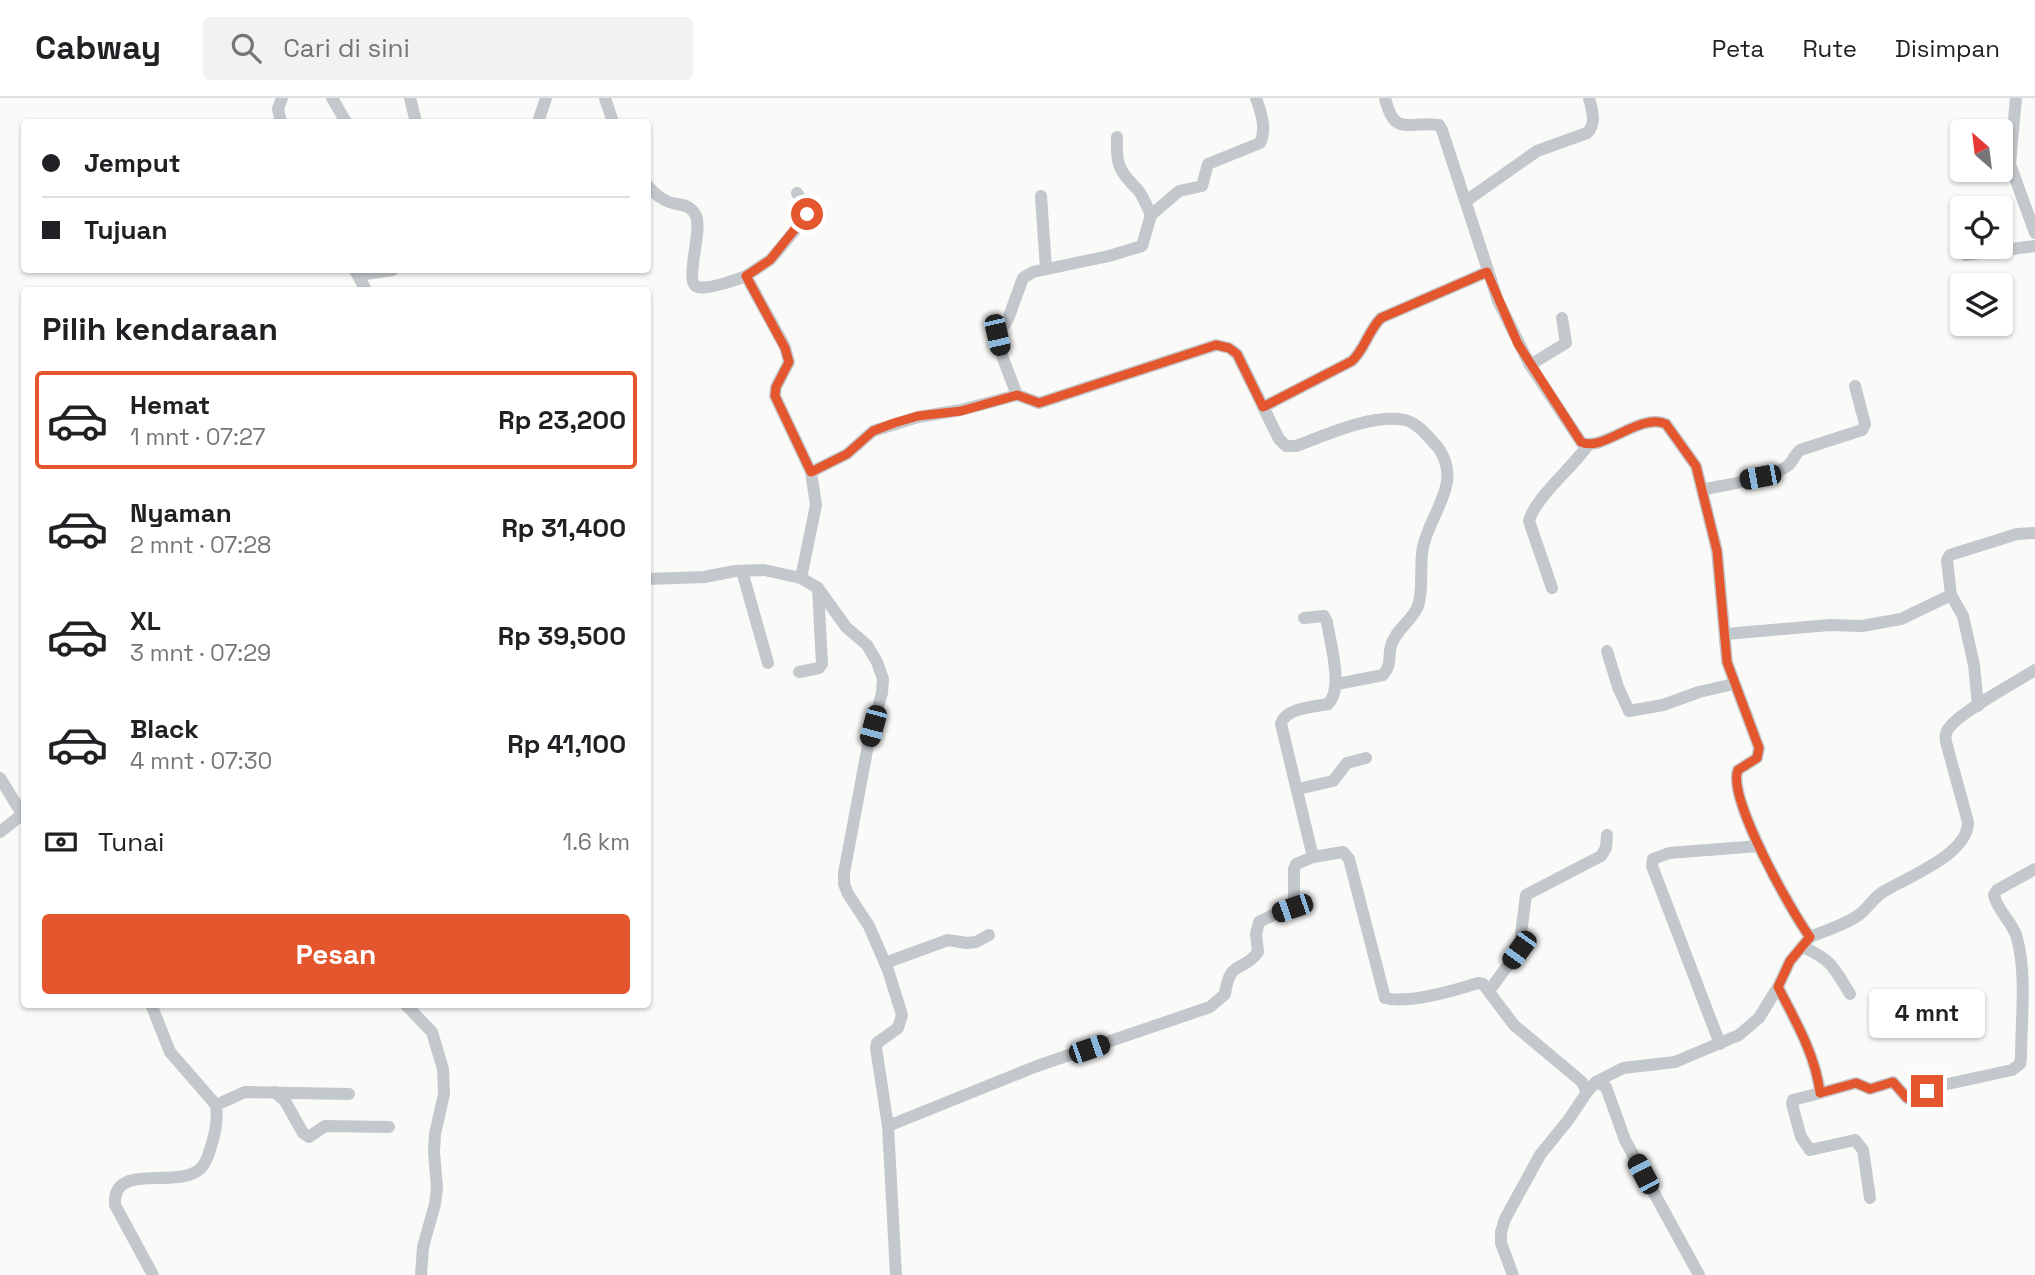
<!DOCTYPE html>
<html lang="id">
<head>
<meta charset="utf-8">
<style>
	body { margin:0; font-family:"Space Grotesk",sans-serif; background:#f2f2f2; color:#202124; height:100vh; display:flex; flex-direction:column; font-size:26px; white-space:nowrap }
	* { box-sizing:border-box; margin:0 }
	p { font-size:23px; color:#757577 }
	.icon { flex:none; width:38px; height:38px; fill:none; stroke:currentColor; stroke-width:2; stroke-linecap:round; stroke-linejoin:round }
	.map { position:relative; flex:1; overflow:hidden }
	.side { position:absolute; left:21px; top:189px; width:630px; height:721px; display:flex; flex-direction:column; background:#fff; border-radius:7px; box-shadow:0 2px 5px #0004 }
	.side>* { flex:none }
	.hud { position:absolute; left:21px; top:21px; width:630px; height:154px; border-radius:7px; box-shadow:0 2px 5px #0004; display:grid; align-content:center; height:154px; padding:0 21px; background:#fff }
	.needle { width:46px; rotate:332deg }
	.tools { position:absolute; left:1950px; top:21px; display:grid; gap:14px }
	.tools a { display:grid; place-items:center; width:63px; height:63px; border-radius:7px; background:#fff; box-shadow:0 2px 5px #0004; font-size:35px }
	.end { position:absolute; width:32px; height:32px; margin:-16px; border:9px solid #e4572e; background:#fff; box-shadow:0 0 0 4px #fff }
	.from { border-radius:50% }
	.bubble { position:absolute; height:49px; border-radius:7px; background:#fff; box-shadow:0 2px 5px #0004; font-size:23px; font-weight:600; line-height:49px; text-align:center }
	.car { position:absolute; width:21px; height:42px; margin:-21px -10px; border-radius:9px; box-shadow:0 0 5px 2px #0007; background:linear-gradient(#222 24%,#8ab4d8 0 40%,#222 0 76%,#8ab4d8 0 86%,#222 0) }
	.hud b { display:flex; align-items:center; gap:24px; height:66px; font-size:26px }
	.hud b+b { border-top:2px solid #e0e0e0 }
	.hud i { width:18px; height:18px; background:#202124 }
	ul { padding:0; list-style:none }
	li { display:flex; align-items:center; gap:21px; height:98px; margin:0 14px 10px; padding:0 7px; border:4px solid transparent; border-radius:7px }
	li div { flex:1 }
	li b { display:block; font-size:26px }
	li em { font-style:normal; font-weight:600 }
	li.on { border-color:#e4572e }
	li>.icon { width:63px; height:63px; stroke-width:1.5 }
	h2 { padding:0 21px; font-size:32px; line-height:84px }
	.pay { display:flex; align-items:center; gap:18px; height:77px; padding:0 21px; font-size:26px }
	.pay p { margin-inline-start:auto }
	.primary-button { display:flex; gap:14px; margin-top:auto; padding:14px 21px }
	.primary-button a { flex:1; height:80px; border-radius:7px; background:#e4572e; color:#fff; font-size:28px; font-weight:600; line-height:80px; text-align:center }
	header { display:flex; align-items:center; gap:42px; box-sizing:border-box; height:98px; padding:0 35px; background:#fff; border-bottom:2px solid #e0e0e0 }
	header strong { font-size:33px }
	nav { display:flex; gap:38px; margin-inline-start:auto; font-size:24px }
	.search { width:490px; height:63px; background:#f2f2f2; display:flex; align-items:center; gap:18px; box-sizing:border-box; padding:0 24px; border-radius:7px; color:#757577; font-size:26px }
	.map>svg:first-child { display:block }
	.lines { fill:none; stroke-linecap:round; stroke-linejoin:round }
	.minor { stroke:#c3c8cc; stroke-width:12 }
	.route { stroke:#e4572e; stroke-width:9 }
</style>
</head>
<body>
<header>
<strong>Cabway</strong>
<div class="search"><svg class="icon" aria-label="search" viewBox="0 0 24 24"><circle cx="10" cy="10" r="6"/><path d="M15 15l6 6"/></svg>Cari di sini</div>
<nav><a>Peta</a><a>Rute</a><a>Disimpan</a></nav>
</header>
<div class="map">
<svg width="2035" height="1177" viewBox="0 0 2035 1177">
	<rect width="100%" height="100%" fill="#fafaf8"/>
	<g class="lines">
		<!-- minor -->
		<g class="minor">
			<polyline points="332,0 346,24"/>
			<polyline points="410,0 416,24"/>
			<polyline points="605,0 613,24"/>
			<path d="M 1385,0 C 1395,41 1408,22 1439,27 L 1442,32 L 1498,203 L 1530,267 L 1581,344 C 1602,355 1640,314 1666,326 L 1696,368 L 1717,453 L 1727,564 L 1759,650 L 1757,660 L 1738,672 C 1726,698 1792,815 1810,839 L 1790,863 L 1778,889 L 1759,920 L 1739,937 L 1675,964 L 1623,970 L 1596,984 L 1587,994 L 1569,1021 L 1540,1057 L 1505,1121 L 1501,1134 L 1501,1145 L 1513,1177"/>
			<polyline points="2016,0 2010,66 2035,135"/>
			<polyline points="281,24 278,11 282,0"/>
			<polyline points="538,24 546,0"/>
			<path d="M 1117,39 C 1116,66 1118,72 1137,91 C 1143,97 1147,109 1151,117"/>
			<path d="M 648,88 C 653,94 661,101 669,104 C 680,108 690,105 696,118 C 703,133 683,186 698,189 C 708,192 735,182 746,178 L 785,249 L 789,264 L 776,289 L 775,298 L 811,374 L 816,407 L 801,480"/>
			<polyline points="1041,98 1046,171"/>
			<path d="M 1466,103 L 1537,53 L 1587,35 C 1597,26 1592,12 1589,0"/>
			<polyline points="1966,157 2035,148"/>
			<polyline points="355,172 366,192"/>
			<polyline points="358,177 393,172"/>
			<polyline points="746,178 770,162 777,154 805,120 807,110 797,95"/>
			<polyline points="1530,267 1566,245 1562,220"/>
			<path d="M 1017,297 L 1039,305 L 1216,247 L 1229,250 L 1237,256 L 1279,341 L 1286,348 L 1296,348 C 1326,337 1373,315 1405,322 C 1417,325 1426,336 1434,345 C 1444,355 1449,370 1447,384 C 1443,407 1428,426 1423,449 C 1419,468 1424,490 1418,508 C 1412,523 1395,532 1391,548 C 1388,559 1392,567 1383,577 L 1337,586"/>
			<path d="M 1263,309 L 1352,263 C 1365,251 1368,233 1381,220 L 1487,174"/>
			<path d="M 811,374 L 847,356 L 873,333 L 918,319 L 961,312 L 1017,297 L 1001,255 L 997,237 L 1008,221 L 1023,180 L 1033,174 L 1109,158 L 1142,148 L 1151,117 L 1179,93 L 1202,88 L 1208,66 L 1260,45 C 1267,31 1261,14 1256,0"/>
			<path d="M 1702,392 C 1729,385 1762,384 1786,369 C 1793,365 1794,357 1800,352 L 1862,332 L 1865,326 L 1855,288"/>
			<polyline points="742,473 768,565"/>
			<polyline points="648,481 704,479 735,473 764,472 801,480 818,490 846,529 867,547 877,564 883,581 882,595 869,642 844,775 844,786 848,796 869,828 888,872 902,917 898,930 877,945 876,950 888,1028 896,1177"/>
			<path d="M 1552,490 L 1529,423 C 1535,400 1573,369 1588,347"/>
			<polyline points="1951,497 1963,518 1974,567 1978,608"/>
			<path d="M 1304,520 L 1324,518 L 1327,524 C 1330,544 1344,591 1328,606 C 1313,609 1285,610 1281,626 L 1313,759"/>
			<polyline points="1726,536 1830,527 1862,528 1901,521 1951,497 1947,462 1950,457 2017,436 2035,435"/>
			<polyline points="1607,553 1618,589 1629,613 1663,607 1699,594 1734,586"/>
			<polyline points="799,574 819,570 822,566 818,490"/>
			<polyline points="0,680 24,719"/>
			<polyline points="1298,691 1333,683 1347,665 1366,660"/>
			<polyline points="0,734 24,715"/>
			<path d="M 1810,839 C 1826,832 1846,827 1860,816 C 1868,810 1873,800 1883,794 C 1907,779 1968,757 1968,724 L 1946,644 C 1945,639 1945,637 1947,633 C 1954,617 2018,583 2035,572"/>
			<path d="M 1803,849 C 1832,862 1834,870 1850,896"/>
			<polyline points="885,865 948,842 967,845 976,844 989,837"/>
			<path d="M 1778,889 C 1795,922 1816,958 1820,995 L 1856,985 L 1870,991 L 1893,984 L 1907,1000 L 1943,987 L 2012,972 L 2020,966 L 2021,960 C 2021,921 2027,877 2017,840 C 2013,824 1997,813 1994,797 L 1997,792 L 2035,771"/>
			<polyline points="1489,893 1519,852 1526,797 1601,758 1606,750 1607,737"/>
			<path d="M 151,906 L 170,954 L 216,1007 C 218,1021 216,1032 212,1045 C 210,1053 207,1064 201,1070 C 178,1093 112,1062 115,1107 L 153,1177"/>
			<polyline points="405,906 432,934 443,971 444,996 435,1036 434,1054 437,1090 435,1106 423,1149 421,1177"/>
			<polyline points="1720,946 1652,768 1653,761 1669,755 1759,748"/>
			<polyline points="1596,984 1606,989 1625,1042 1699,1177"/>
			<polyline points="275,994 285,1003 303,1035 309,1039 325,1028 389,1029"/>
			<polyline points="1820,995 1793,1002 1792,1006 1801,1039 1810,1052 1855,1042 1863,1052 1870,1100"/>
			<polyline points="216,1007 245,994 349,996"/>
			<path d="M 888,1028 L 1037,968 L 1210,909 L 1225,896 C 1230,860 1243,875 1258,854 L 1256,836 L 1259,824 L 1294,807 L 1294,771 L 1296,766 L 1313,759 L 1343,754 L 1349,761 L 1385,900 C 1408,906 1456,892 1478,885 L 1483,886 L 1514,927 L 1582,984 L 1587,994"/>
		</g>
	</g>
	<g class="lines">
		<!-- route -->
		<path class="route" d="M 807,116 L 770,162 L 746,178 L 785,250 L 789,264 L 776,289 L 775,298 L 811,374 L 847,356 L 873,333 L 894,325 L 918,318 L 961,313 L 1017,297 L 1039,305 L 1216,247 L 1229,250 L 1237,256 L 1263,309 L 1352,263 C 1365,251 1368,233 1381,220 L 1487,174 L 1518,246 L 1581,344 C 1602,355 1640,314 1666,326 L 1696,368 L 1717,453 L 1727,564 L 1759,650 L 1757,660 L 1738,672 C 1726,698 1792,815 1810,839 L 1790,863 L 1778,889 C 1795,922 1816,958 1820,995 L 1856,985 L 1870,991 L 1893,984 L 1907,1000 L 1927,993"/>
	</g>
</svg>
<div class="tools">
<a><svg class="needle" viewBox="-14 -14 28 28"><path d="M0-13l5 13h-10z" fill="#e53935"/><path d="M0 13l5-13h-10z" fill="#757577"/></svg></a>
<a><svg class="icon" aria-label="locate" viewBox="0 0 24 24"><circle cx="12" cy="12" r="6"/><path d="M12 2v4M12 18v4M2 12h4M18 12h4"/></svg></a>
<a><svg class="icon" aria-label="layers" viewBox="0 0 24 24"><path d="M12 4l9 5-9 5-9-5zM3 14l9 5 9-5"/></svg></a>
</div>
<i class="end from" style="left:807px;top:116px"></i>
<i class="end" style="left:1927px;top:993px"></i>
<div class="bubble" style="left:1869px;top:891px;width:116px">4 mnt</div>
<i class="car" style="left:997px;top:237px;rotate:167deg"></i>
<i class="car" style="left:1760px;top:379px;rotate:259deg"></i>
<i class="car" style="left:873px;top:628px;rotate:195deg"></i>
<i class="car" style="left:1292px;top:810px;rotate:251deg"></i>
<i class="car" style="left:1519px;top:852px;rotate:216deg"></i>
<i class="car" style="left:1089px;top:951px;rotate:71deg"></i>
<i class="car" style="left:1643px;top:1076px;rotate:332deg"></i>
<div class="hud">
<b><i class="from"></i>Jemput</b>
<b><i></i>Tujuan</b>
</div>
<section class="side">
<h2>Pilih kendaraan</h2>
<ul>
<li class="on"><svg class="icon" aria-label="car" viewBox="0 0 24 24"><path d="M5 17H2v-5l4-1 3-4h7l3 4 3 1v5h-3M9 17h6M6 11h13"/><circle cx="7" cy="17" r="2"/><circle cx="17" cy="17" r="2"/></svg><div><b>Hemat</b><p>1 mnt · 07:27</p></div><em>Rp 23,200</em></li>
<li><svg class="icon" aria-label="car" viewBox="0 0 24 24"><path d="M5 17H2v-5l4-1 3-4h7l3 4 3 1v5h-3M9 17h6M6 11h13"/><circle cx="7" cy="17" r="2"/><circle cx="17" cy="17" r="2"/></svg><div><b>Nyaman</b><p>2 mnt · 07:28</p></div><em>Rp 31,400</em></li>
<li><svg class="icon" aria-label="car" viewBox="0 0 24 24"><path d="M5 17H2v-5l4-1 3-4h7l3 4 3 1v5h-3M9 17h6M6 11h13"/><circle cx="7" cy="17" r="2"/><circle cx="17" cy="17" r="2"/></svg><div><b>XL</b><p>3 mnt · 07:29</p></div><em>Rp 39,500</em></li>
<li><svg class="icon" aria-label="car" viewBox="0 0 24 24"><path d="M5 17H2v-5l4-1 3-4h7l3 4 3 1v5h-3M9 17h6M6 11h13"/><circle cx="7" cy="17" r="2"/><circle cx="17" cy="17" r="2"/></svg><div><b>Black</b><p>4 mnt · 07:30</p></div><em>Rp 41,100</em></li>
</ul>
<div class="pay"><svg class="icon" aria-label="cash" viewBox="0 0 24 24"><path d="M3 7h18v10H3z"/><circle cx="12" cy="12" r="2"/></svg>Tunai<p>1.6 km</p></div>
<div class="primary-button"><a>Pesan</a></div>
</section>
</div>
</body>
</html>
